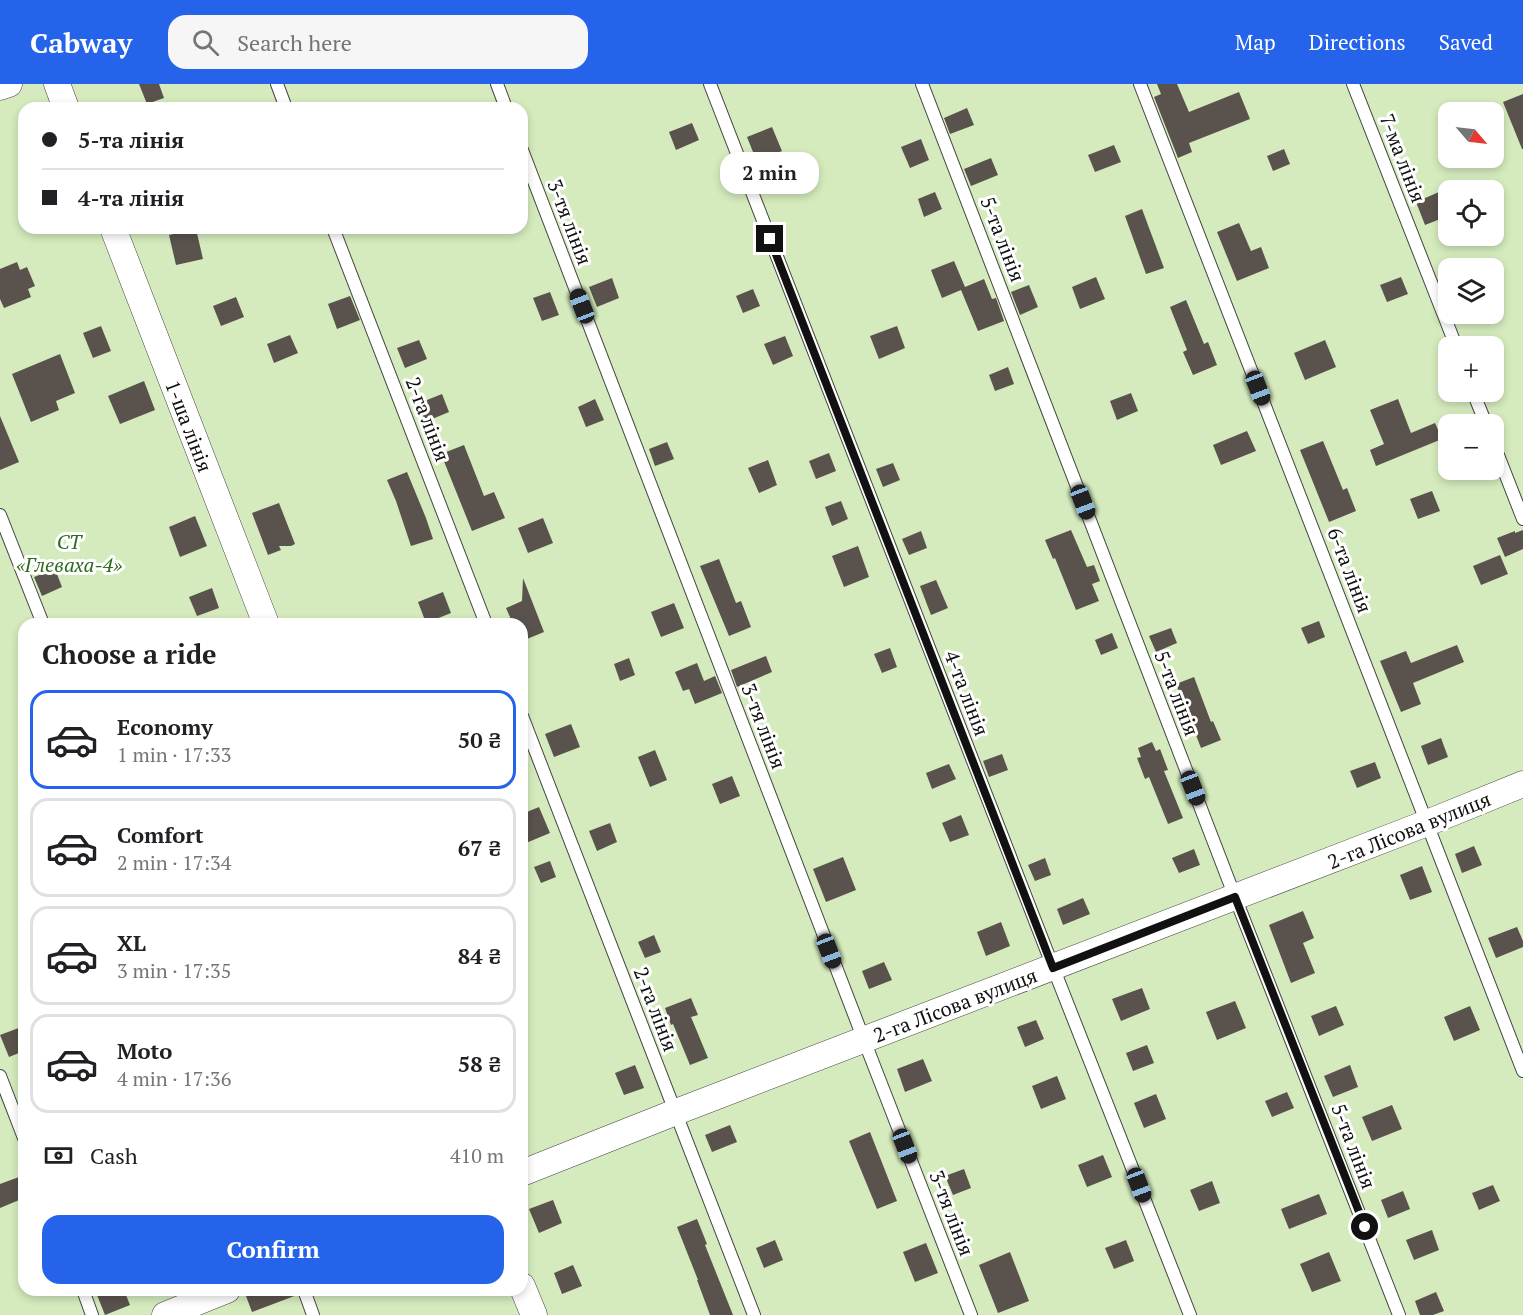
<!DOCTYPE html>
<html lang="en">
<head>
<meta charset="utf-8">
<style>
	body { margin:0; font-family:"PT Serif",serif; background:#f6f6f6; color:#202124; height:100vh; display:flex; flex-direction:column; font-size:22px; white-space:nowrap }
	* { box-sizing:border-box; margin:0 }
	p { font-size:20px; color:#757577 }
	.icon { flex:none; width:33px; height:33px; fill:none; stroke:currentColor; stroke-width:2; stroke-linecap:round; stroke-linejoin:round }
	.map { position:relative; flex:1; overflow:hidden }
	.panel { position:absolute; left:18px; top:534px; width:510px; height:678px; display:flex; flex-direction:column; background:#fff; border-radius:18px; box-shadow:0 3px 9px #0003 }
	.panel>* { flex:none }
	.banner { position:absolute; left:18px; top:18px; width:510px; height:132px; border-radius:18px; box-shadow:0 3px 9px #0003; display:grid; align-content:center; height:132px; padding:0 24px; background:#fff }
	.needle { width:39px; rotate:118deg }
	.fabs { position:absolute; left:1438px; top:18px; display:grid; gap:12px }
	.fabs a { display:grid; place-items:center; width:66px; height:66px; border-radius:12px; background:#fff; box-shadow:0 3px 9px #0003; font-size:30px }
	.end { position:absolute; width:27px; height:27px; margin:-14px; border:8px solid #111; background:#fff; box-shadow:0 0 0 3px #fff }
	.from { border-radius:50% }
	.bubble { position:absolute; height:42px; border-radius:18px; background:#fff; box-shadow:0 3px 9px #0003; font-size:20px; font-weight:700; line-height:42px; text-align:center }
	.car { position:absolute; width:18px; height:36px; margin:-18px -9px; border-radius:8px; box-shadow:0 0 4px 2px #0007; background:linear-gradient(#222 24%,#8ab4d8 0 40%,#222 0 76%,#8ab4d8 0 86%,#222 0) }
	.banner b { display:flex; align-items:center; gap:21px; height:57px; font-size:22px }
	.banner b+b { border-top:2px solid #e0e0e0 }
	.banner i { width:15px; height:15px; background:#202124 }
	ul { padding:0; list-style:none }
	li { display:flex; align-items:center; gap:18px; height:99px; margin:0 12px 9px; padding:0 12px; border:3px solid #e0e0e0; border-radius:18px }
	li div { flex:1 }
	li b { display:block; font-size:22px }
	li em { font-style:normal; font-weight:700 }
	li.active { border-color:#2563eb }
	li>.icon { width:54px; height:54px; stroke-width:1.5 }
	h2 { padding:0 24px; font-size:27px; line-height:72px }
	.pay { display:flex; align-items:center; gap:15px; height:66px; padding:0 24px; font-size:22px }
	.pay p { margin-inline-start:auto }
	.action { display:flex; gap:12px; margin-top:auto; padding:12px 24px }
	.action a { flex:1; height:69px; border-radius:18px; background:#2563eb; color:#fff; font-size:24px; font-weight:700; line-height:69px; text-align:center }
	header { display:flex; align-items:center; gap:36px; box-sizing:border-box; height:84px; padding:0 30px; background:#2563eb; color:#fff }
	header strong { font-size:28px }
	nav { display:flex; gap:33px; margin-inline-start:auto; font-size:21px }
	.search { width:420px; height:54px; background:#f6f6f6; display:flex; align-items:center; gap:15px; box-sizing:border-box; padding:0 21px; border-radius:18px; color:#757577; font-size:22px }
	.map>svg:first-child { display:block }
	.green { fill:#d5ebbd; fill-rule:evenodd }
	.building { fill:#5a524d }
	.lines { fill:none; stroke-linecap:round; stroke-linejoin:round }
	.service-casing { stroke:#444; stroke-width:14 }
	.minor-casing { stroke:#444; stroke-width:27 }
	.service { stroke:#fff; stroke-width:12 }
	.minor { stroke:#fff; stroke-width:26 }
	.route { stroke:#111; stroke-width:8 }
	.labels { text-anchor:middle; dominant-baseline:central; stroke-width:6; stroke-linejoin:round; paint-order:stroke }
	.street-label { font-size:20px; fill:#111; stroke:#fff }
	.park-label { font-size:20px; font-style:italic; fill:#2f6b1f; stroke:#fff }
</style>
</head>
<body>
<header>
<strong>Cabway</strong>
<div class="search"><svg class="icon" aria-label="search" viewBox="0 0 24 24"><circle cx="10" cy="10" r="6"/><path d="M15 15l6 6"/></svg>Search here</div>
<nav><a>Map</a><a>Directions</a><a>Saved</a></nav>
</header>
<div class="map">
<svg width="1523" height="1231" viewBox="0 0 1523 1231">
	<rect width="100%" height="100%" fill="#fffdf5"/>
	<!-- green -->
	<path class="green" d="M 0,0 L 1523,0 L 1523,1231 L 0,1231 ZM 24,24 L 522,24 L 522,144 L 24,144 ZM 1449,28 L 1494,28 L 1494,74 L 1449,74 ZM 1449,106 L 1494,106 L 1494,152 L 1449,152 ZM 1449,184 L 1494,184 L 1494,230 L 1449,230 ZM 1449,262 L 1494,262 L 1494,308 L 1449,308 ZM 1449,340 L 1494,340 L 1494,386 L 1449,386 ZM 24,540 L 522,540 L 522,1206 L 24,1206 Z"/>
	<!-- building -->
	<g class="building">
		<polygon points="139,0 159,0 164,14 147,20"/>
		<polygon points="1157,0 1177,0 1189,28 1239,8 1250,35 1189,59 1192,68 1178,74 1154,13 1161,10"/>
		<polygon points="1523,10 1523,65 1522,65 1503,18"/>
		<polygon points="967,24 974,41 950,50 944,34"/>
		<polygon points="692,39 699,56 676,66 669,48"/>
		<polygon points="772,43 782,67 757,78 747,53"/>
		<polygon points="921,55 929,76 910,84 901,63"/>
		<polygon points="1114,61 1121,78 1095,88 1088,71"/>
		<polygon points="1284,65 1290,80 1273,87 1267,72"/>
		<polygon points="991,74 998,91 971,102 964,85"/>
		<polygon points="935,108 942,125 924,133 918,115"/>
		<polygon points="1439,108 1448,132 1425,141 1416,118"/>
		<polygon points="1142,125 1164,184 1146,190 1125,132"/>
		<polygon points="1239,139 1251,167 1261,163 1269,184 1237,197 1217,148"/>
		<polygon points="196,145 203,175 176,181 169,151"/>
		<polygon points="954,177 965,203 984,195 992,215 996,214 1004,237 978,247 961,206 942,214 931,186"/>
		<polygon points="17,178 20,186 27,183 35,202 28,205 31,213 4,224 0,215 0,185"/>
		<polygon points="1096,193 1105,215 1080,225 1072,203"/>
		<polygon points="1401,193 1408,210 1387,218 1380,201"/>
		<polygon points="612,194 619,214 597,223 589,203"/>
		<polygon points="1029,201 1038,223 1020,231 1011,208"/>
		<polygon points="753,205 760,222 743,229 736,212"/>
		<polygon points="550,208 559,231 542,237 533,214"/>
		<polygon points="350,212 360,236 337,245 328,220"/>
		<polygon points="236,213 244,233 221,242 213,222"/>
		<polygon points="1186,216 1204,260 1208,258 1217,281 1193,291 1183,268 1187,266 1170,223"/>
		<polygon points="101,242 111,267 93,274 83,249"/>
		<polygon points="897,242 905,264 879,275 870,252"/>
		<polygon points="290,251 298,269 274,279 267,260"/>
		<polygon points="785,252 793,272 773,281 764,260"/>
		<polygon points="419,256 427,275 405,284 397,264"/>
		<polygon points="1325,256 1336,283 1305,296 1294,269"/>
		<polygon points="60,270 75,309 56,317 59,326 31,338 12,290"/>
		<polygon points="1008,283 1014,300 995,307 989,291"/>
		<polygon points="144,297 155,326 120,340 108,312"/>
		<polygon points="1131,309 1138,327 1117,336 1110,317"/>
		<polygon points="442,310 449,328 425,338 417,320"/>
		<polygon points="595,315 604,336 586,343 578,323"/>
		<polygon points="1398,315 1411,349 1435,339 1442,355 1376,382 1370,366 1384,360 1370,326"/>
		<polygon points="0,332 19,378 0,386"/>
		<polygon points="1247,347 1256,367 1221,381 1213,361"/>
		<polygon points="1323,357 1343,406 1347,404 1356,427 1329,438 1300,366"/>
		<polygon points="667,358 674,375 655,382 649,365"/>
		<polygon points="464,361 484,412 494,408 505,434 472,447 441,370"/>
		<polygon points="829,369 836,387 816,395 809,377"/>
		<polygon points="768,376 777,401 759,409 748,384"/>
		<polygon points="893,379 900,396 883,403 876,385"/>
		<polygon points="407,388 426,434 433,455 411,462 396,417 387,396"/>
		<polygon points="1432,407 1440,427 1418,435 1410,415"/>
		<polygon points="841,417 848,435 832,442 825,423"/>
		<polygon points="279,419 295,460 291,462 279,462 281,466 268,471 252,429"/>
		<polygon points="195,432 207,462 180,473 169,443"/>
		<polygon points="543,434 553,459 528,469 518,444"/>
		<polygon points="1071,446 1087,483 1094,481 1100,497 1092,500 1099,517 1076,526 1055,474 1053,475 1045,456"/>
		<polygon points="1523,446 1523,465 1505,473 1497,454 1515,447 1515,449"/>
		<polygon points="921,447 927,464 909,471 902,455"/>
		<polygon points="858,462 869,493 844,503 832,472"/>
		<polygon points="1500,471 1508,490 1481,501 1473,482"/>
		<polygon points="719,475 736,519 741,517 751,543 729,552 700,482"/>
		<polygon points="55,485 62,503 42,512 34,493"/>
		<polygon points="523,494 544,548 522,557 522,540 513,540 506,524 522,517"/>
		<polygon points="936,496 948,524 931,531 920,502"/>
		<polygon points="212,504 219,524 197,532 189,513"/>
		<polygon points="443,508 451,529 426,539 418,518"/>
		<polygon points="674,519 684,544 661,553 651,528"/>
		<polygon points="1319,537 1325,553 1308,560 1301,544"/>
		<polygon points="1171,544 1177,559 1156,568 1149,552"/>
		<polygon points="1112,549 1118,564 1101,571 1095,556"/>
		<polygon points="1457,561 1464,578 1413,599 1421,620 1401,628 1380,577 1406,567 1411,579"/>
		<polygon points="890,564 897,583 882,589 874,570"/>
		<polygon points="766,572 772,588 737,603 731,586"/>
		<polygon points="629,574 635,591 620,597 614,580"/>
		<polygon points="697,579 704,597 715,592 722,609 695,620 689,605 683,607 675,588"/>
		<polygon points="1194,593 1211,638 1213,637 1221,656 1201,664 1176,600"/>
		<polygon points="571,640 580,663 554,673 545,650"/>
		<polygon points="1441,654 1448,673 1428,681 1421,662"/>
		<polygon points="1152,658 1156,667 1160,665 1168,686 1164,687 1183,734 1168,740 1149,693 1145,695 1137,674 1141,673 1138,664"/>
		<polygon points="655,666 667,696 650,703 638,673"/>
		<polygon points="1002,670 1008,686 989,693 983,677"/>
		<polygon points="1375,678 1381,694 1357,704 1350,687"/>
		<polygon points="949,680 956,695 932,705 926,689"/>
		<polygon points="732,692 740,712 720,720 712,700"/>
		<polygon points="539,723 550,749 526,759 522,750 522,730"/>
		<polygon points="961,731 969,751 950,758 942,739"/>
		<polygon points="610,739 617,758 597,767 589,747"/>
		<polygon points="1474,762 1482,781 1462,789 1455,770"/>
		<polygon points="1194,765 1200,781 1179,789 1172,774"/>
		<polygon points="843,773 856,806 826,818 813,785"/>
		<polygon points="1045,774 1051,791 1035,797 1028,781"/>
		<polygon points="550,777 556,793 541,799 534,783"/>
		<polygon points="1422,782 1432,808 1410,816 1400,791"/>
		<polygon points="1083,814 1090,830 1063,841 1057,825"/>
		<polygon points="1303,827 1314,854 1303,859 1315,889 1291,899 1269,841"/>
		<polygon points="1001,838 1010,862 986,872 977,848"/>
		<polygon points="1517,843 1523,857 1523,863 1496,874 1488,854"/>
		<polygon points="654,851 661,868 645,874 638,858"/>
		<polygon points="884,878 892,896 869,905 862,887"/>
		<polygon points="1142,904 1150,925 1121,937 1112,915"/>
		<polygon points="691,914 698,931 691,933 708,974 690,981 673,940 671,941 665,924"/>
		<polygon points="1235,917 1246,944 1217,956 1206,928"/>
		<polygon points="1336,922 1344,941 1319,952 1311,932"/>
		<polygon points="1470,922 1480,946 1454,957 1444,933"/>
		<polygon points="1036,936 1044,955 1025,963 1017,943"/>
		<polygon points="24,942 24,967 9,973 0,951"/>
		<polygon points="1147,961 1154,979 1133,987 1126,969"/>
		<polygon points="923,975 932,997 905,1008 897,985"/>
		<polygon points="635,981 644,1004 624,1011 615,989"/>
		<polygon points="1350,981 1358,1003 1333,1013 1324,992"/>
		<polygon points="1057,992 1066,1015 1041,1025 1032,1002"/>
		<polygon points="1287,1008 1294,1024 1272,1033 1265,1017"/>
		<polygon points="1156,1010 1166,1035 1144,1044 1134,1019"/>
		<polygon points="1392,1021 1402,1045 1372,1057 1362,1033"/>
		<polygon points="730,1041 737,1058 712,1068 705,1051"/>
		<polygon points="870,1048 897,1117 877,1125 849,1057"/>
		<polygon points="1103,1071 1112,1093 1087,1103 1078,1081"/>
		<polygon points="964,1085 971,1104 953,1111 945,1092"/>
		<polygon points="19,1093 24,1105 24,1114 0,1124 0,1100"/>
		<polygon points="1212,1097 1220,1119 1199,1127 1190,1106"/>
		<polygon points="1493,1101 1500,1117 1479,1126 1472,1109"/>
		<polygon points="1403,1107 1410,1125 1388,1134 1381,1116"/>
		<polygon points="1319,1110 1327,1130 1289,1145 1281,1125"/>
		<polygon points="553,1116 562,1139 539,1149 529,1125"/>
		<polygon points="697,1135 707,1160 705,1161 733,1231 710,1231 697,1196 698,1196 677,1143"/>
		<polygon points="1432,1146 1439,1166 1414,1176 1406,1156"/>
		<polygon points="775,1156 783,1176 764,1184 756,1164"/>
		<polygon points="1126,1156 1134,1177 1114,1185 1105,1164"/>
		<polygon points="926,1159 938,1189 915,1198 903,1168"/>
		<polygon points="1010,1168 1029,1217 998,1229 979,1181"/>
		<polygon points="1329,1168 1341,1197 1312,1208 1300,1180"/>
		<polygon points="573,1181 582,1202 562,1210 554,1189"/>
		<polygon points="95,1206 124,1206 130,1221 105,1231"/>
		<polygon points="261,1206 296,1206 297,1211 252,1228 246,1212"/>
		<polygon points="1436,1208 1444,1227 1433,1231 1420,1231 1415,1217"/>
	</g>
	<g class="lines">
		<defs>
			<g id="service">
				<polyline points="277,0 286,24"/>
				<polyline points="497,0 506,24"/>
				<polyline points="710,0 1053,883 1190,1231"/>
				<polyline points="922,0 1235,813 1399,1231"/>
				<polyline points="1140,0 1523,987"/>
				<polyline points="1353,0 1456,262"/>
				<polyline points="522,66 864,956 971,1231"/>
				<polyline points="333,144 486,540"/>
				<polyline points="1473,308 1486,340"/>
				<polyline points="1494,361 1523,435"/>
				<polyline points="0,431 43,540"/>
				<polyline points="522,632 754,1231"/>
				<polyline points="0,992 24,1054"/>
				<polyline points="83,1206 92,1231"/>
				<polyline points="304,1206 313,1231"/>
			</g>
			<g id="minor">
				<polyline points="57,0 66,24"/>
				<polyline points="0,3 9,0"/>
				<polyline points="113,144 266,540"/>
				<polyline points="522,1089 676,1028 1427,739 1523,700"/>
				<polyline points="522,1202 534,1231"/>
				<polyline points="165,1231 227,1206"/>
			</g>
		</defs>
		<!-- service casing -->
		<use href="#service" class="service-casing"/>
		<!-- minor casing -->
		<use href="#minor" class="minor-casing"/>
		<!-- service -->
		<use href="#service" class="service"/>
		<!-- minor -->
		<use href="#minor" class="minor"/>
	</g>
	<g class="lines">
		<!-- route -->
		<polyline class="route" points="770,155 1053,884 1235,813 1365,1143"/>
	</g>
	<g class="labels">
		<!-- street labels -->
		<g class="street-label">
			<text transform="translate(1403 74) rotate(69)">7-ма лінія</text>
			<text transform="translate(570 138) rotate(69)">3-тя лінія</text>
			<text transform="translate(1003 155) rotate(69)">5-та лінія</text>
			<text transform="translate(428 335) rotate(69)">2-га лінія</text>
			<text transform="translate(189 342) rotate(69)">1-ша лінія</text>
			<text transform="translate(1350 486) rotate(69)">6-та лінія</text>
			<text transform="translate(967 609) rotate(69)">4-та лінія</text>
			<text transform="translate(1177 609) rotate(69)">5-та лінія</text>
			<text transform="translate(764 642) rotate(69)">3-тя лінія</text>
			<text transform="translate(1409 746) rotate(-22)">2-га Лісова вулиця</text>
			<text transform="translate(955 921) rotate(-21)">2-га Лісова вулиця</text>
			<text transform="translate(656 925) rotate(69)">2-га лінія</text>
			<text transform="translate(1354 1062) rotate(69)">5-та лінія</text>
			<text transform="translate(952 1129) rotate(69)">3-тя лінія</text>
		</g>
		<!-- park labels -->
		<g class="park-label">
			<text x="69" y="457">СТ<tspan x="69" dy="23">«Глеваха-4»</tspan></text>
		</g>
	</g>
</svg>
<div class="fabs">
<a><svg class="needle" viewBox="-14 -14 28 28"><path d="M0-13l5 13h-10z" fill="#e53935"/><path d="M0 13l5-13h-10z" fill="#757577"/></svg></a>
<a><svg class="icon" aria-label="locate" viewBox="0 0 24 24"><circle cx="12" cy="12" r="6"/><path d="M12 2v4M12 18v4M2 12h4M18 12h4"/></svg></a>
<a><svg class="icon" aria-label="layers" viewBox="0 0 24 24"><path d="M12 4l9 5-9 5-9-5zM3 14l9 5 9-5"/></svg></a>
<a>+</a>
<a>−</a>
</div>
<i class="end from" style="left:1365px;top:1143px"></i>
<i class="end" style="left:770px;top:155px"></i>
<div class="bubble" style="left:720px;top:68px;width:99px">2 min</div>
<i class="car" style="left:582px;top:222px;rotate:339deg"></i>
<i class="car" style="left:1258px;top:304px;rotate:159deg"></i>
<i class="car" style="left:1083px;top:418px;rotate:159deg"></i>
<i class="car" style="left:1193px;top:704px;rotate:159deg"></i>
<i class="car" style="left:829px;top:867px;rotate:159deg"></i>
<i class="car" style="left:905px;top:1062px;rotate:159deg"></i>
<i class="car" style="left:1139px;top:1101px;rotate:159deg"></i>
<div class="banner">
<b><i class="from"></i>5-та лінія</b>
<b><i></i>4-та лінія</b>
</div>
<section class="panel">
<h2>Choose a ride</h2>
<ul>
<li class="active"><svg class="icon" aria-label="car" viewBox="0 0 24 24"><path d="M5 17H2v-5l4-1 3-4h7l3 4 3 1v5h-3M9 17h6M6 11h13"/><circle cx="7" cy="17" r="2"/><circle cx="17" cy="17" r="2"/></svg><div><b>Economy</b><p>1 min · 17:33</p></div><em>50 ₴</em></li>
<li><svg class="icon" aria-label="car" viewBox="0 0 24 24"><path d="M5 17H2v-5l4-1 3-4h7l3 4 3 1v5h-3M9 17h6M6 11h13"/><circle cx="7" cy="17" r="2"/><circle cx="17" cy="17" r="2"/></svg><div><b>Comfort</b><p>2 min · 17:34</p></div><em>67 ₴</em></li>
<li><svg class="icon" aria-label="car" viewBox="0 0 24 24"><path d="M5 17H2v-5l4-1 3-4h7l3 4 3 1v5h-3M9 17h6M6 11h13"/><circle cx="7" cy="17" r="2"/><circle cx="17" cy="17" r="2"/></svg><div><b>XL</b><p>3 min · 17:35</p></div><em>84 ₴</em></li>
<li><svg class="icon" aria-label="car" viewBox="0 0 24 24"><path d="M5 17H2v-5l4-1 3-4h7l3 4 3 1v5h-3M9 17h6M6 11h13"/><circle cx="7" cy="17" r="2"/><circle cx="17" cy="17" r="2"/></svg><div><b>Moto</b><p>4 min · 17:36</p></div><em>58 ₴</em></li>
</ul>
<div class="pay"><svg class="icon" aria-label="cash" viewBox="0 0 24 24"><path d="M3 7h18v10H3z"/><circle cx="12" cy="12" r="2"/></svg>Cash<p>410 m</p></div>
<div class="action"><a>Confirm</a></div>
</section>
</div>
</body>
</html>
